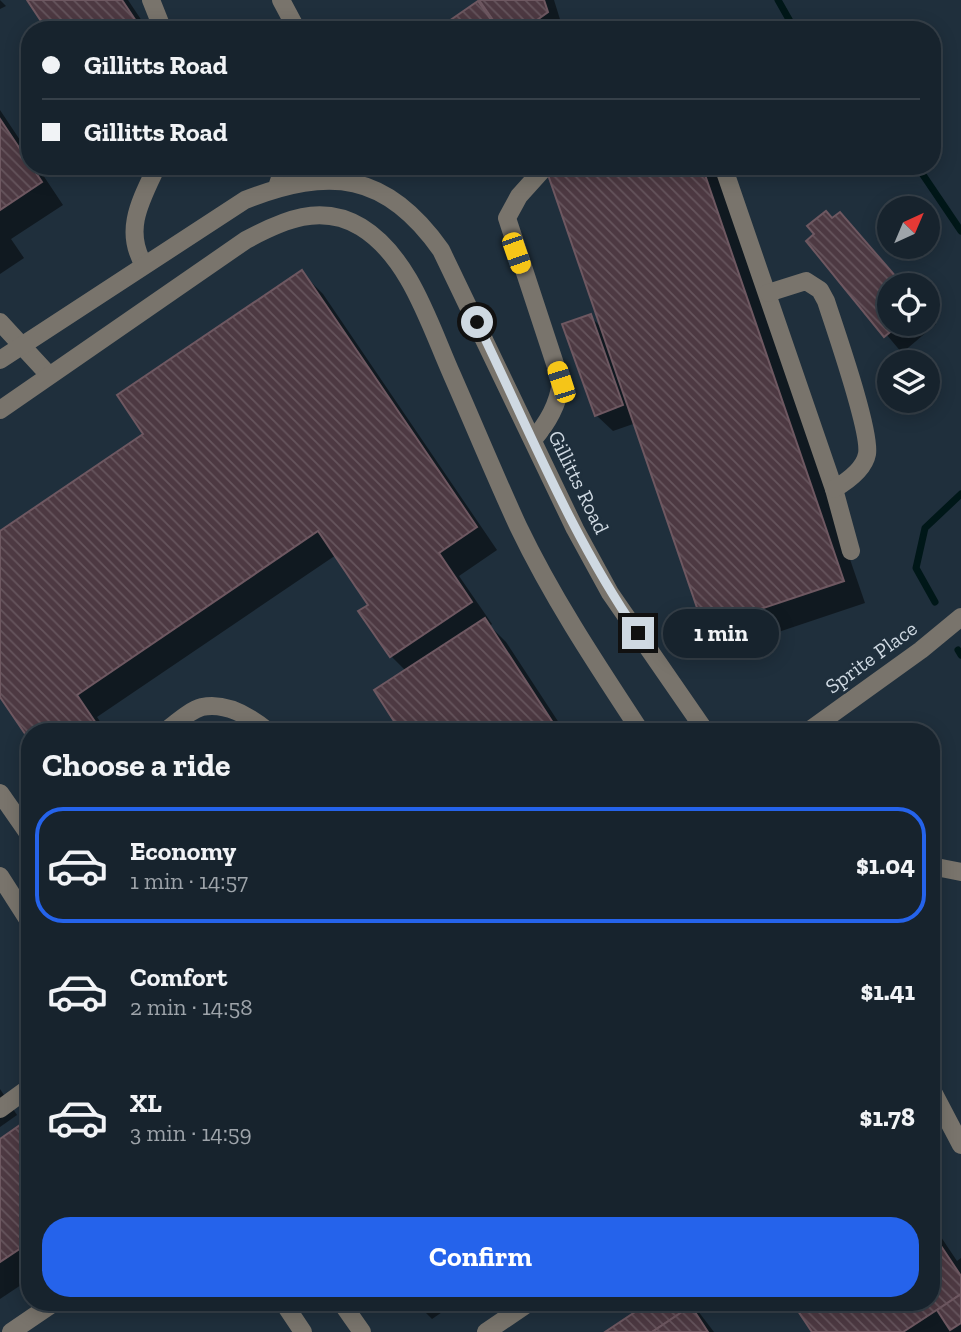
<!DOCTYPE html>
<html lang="en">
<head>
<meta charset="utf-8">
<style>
	body { margin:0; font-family:"Zilla Slab",serif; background:#202b35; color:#f1f3f6; height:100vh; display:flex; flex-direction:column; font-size:26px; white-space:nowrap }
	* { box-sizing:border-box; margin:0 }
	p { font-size:23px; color:#9ea4aa }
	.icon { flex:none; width:38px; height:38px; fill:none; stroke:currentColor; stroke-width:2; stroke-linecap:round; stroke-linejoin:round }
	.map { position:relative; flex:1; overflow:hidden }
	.details { position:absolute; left:21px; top:723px; width:919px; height:588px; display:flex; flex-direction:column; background:#17232d; border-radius:28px; box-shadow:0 4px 18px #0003,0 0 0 2px #364049 }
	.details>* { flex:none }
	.banner { position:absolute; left:21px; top:21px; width:920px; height:154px; border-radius:28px; box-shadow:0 4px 18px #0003,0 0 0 2px #364049; display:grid; align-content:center; height:154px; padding:0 21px; background:#17232d }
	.needle { width:46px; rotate:44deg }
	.fabs { position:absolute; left:877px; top:196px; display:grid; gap:14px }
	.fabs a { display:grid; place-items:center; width:63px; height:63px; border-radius:50%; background:#17232d; box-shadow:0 4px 18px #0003,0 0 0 2px #364049; font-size:35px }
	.end { position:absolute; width:32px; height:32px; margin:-16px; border:9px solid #cfd9e2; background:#111; box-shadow:0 0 0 4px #111 }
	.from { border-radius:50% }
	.bubble { position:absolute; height:49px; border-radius:24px; background:#17232d; box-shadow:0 4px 18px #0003,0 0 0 2px #364049; font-size:23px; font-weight:700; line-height:49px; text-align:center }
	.car { position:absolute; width:21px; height:42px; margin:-21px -10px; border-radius:9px; box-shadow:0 0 5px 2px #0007; background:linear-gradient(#f5c518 24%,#345 0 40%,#f5c518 0 76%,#345 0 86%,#f5c518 0) }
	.banner b { display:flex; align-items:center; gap:24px; height:66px; font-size:26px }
	.banner b+b { border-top:2px solid #364049 }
	.banner i { width:18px; height:18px; background:#f1f3f6 }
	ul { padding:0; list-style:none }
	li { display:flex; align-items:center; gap:21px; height:116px; margin:0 14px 10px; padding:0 7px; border:4px solid transparent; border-radius:28px }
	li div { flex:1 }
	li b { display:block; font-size:26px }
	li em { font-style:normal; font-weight:700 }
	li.current { border-color:#2563eb }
	li>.icon { width:63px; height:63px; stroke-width:1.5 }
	h2 { padding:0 21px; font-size:32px; line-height:84px }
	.button { display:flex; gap:14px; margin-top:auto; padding:14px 21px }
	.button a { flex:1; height:80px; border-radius:28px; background:#2563eb; color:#fff; font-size:28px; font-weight:700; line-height:80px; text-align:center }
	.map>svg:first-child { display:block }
	.shadow { fill:#0007 }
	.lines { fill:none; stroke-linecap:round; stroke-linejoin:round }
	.stream { stroke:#001718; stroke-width:7 }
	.building { fill:url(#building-back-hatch); stroke:#6e5861; stroke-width:2 }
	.minor { stroke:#79746c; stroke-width:18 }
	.route { stroke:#cfd9e2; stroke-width:9 }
	.labels { text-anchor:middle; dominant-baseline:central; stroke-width:5; stroke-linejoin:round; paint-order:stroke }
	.street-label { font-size:21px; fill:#cfd9e2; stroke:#1f2f3c }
</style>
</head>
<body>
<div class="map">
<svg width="961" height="1332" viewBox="0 0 961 1332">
	<defs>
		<pattern id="building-back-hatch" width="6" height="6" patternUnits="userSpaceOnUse" patternTransform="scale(1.75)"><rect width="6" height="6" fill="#4d3942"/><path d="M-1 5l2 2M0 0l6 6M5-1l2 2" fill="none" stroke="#66555d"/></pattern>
	</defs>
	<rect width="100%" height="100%" fill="#1f2f3c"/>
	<!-- shadow -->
	<g class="shadow">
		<polygon points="0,0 6,6 0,9"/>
		<polygon points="30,0 128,0 148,30 49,30"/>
		<polygon points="481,0 554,0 563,29 440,30 478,3 488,14"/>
		<polygon points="0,110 30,155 30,166 37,166 63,205 11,239 24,258 0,274"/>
		<polygon points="547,166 715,166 865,603 728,649 706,627 636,423 613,431 596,415 590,316 603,329"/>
		<polygon points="840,214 903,285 889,285 889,324 928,324 928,314 936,324 902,353 808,241"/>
		<polygon points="301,272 323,294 497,550 459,576 492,624 490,626 506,642 565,732 403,732 406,671 391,656 370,605 336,555 97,717 107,732 30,732 0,694 0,533 146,434"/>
		<polygon points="0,1089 17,1115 0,1127"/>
		<polygon points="30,1120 30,1279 0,1299 0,1141"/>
		<polygon points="931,1222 957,1261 961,1258 961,1332 814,1332 794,1302 931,1302"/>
		<polygon points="415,1302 457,1302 432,1319"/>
		<polygon points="653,1302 691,1302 714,1332 609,1332"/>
	</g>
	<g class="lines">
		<!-- stream -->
		<g class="stream">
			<polyline points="778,0 795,30"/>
			<polyline points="917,166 961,231"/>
			<polyline points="935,602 916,568 925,528 961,494"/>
			<polyline points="958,650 961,655"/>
		</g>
	</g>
	<!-- building -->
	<g class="building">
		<polygon points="27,0 122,0 142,30 47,30"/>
		<polygon points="479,0 544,0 548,12 523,30 500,30"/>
		<polygon points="478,1 498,30 436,30"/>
		<polygon points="0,119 42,182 0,210"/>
		<polygon points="545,166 702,166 844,581 704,628"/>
		<polygon points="826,211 832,218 840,212 903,285 889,285 889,324 900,324 884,337 806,241 814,234 807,226"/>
		<polygon points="302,270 477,527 439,553 472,602 390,657 358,611 368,605 318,531 77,695 102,732 30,732 30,741 0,697 0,531 143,434 117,395"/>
		<polygon points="591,314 623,405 595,416 562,324"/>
		<polygon points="485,618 559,732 401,732 374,690"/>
		<polygon points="30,1118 30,1242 0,1262 0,1139"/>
		<polygon points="931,1231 961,1276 961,1294 903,1332 812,1332 792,1302 931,1302"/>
		<polygon points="961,1294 961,1323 950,1330 937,1310"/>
		<polygon points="650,1302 688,1302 691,1306 652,1332 605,1332"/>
		<polygon points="691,1306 708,1332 652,1332"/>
	</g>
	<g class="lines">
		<!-- minor -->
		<g class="minor">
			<polyline points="151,0 163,30"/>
			<polyline points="281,0 297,30"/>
			<polyline points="723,166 834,489 851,551"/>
			<polyline points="277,187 284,166"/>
			<path d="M 144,265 C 123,230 141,200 157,166"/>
			<path d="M 768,293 L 806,281 L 820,290 L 826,301 C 835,329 871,431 867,454 C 864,470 846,482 834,489"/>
			<polyline points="0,322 48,374"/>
			<path d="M 0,360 L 245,200 C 330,167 386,172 441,250 L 575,529 L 610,593 L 706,732"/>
			<path d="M 0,410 L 246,240 C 283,220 321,203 361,227 C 410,257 430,326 452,375 C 474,425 495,476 518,526 C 553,599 597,665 641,732"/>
			<path d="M 533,440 C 548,422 558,405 561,382 L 507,218 L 519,196 L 546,166"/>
			<path d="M 164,732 C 175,724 190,710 202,707 C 226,702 251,717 269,732"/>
			<polyline points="807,732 921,650 961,617"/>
			<polyline points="0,793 30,836"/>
			<polyline points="931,866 961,872"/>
			<polyline points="0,876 30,923"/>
			<polyline points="931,1088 961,1145"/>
			<polyline points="0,1109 30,1087"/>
			<polyline points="283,1302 303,1332"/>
			<polyline points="341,1302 362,1332"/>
			<polyline points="11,1332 55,1302"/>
			<polyline points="486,1332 530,1302"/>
		</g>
	</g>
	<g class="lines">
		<!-- route -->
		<path class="route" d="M 477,322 C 528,427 571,536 638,633"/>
	</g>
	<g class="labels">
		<!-- street labels -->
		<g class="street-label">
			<text transform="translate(579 482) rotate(64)">Gillitts Road</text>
			<text transform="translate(871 657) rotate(-36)">Sprite Place</text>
		</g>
	</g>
</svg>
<div class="fabs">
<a><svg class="needle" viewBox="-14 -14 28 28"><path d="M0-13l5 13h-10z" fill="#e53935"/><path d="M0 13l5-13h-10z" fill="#9ea4aa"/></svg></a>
<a><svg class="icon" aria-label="locate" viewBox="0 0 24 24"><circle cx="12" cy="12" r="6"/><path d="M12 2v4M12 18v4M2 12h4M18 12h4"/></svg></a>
<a><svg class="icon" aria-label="layers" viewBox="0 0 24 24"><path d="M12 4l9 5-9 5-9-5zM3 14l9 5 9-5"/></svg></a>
</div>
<i class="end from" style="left:477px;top:322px"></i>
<i class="end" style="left:638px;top:633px"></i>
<div class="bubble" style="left:663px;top:609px;width:116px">1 min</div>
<i class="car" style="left:516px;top:253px;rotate:161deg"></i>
<i class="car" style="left:561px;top:382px;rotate:342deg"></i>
<div class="banner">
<b><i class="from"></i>Gillitts Road</b>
<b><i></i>Gillitts Road</b>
</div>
<section class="details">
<h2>Choose a ride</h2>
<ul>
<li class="current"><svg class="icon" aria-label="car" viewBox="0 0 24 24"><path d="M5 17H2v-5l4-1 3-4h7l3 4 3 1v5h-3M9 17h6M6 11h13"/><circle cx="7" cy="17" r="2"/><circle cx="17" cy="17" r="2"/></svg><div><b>Economy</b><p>1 min · 14:57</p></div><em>$1.04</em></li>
<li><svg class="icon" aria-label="car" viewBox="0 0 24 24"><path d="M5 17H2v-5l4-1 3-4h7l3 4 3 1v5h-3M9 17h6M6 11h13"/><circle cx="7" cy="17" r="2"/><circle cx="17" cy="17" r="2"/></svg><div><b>Comfort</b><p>2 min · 14:58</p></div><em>$1.41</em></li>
<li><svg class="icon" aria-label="car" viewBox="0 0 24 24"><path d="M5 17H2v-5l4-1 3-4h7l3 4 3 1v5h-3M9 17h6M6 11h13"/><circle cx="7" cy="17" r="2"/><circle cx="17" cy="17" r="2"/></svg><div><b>XL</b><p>3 min · 14:59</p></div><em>$1.78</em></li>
</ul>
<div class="button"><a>Confirm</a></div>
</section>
</div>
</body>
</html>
